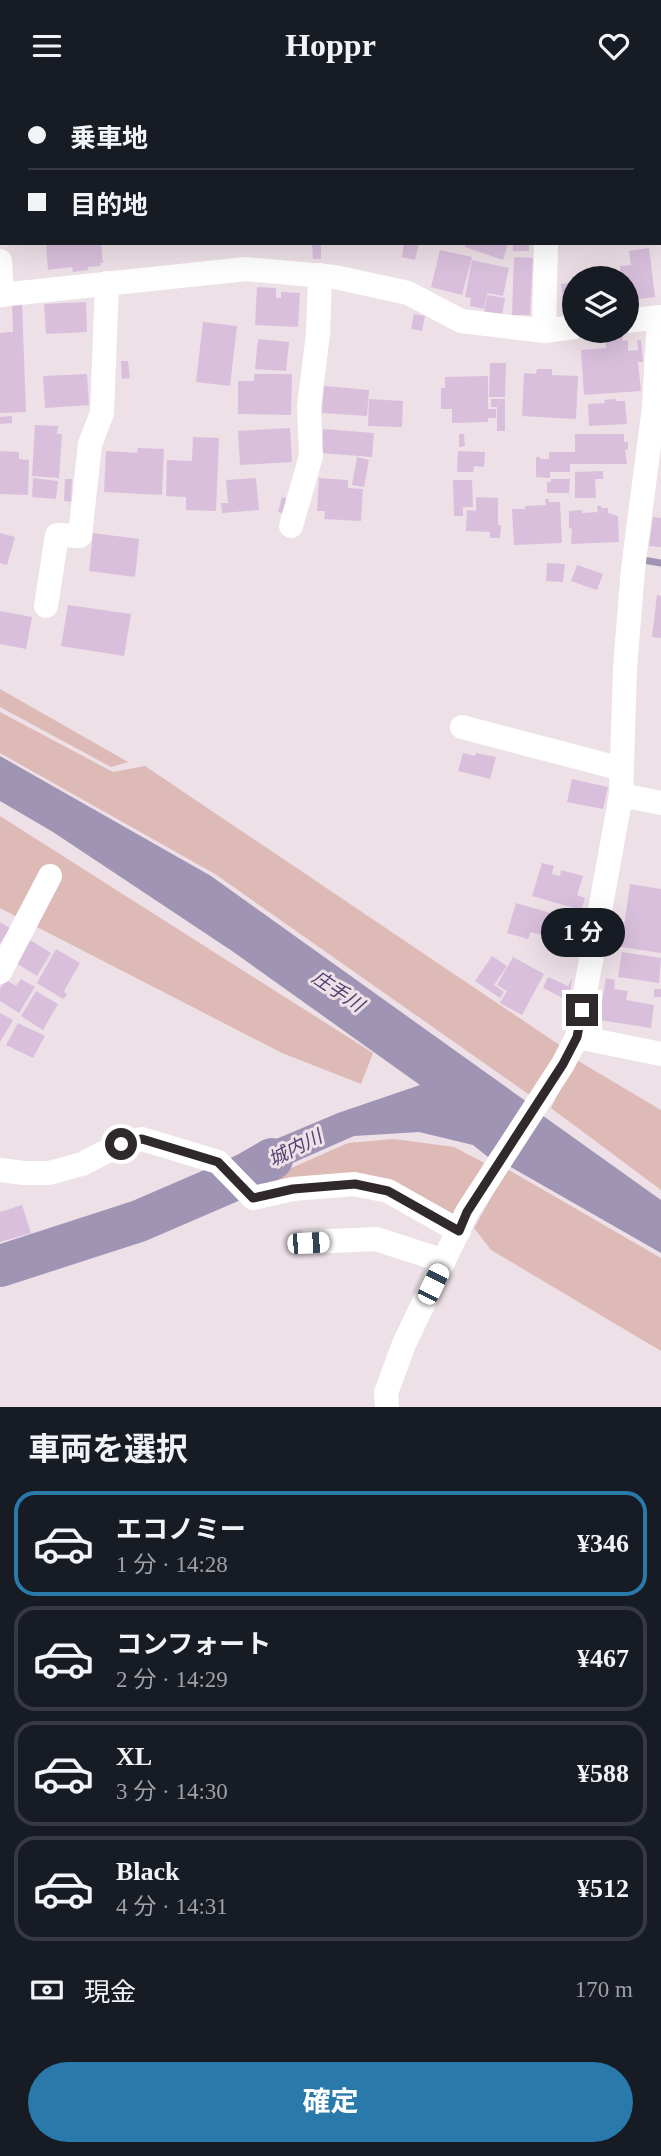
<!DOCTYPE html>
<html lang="ja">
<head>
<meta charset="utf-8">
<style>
	body { margin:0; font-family:"Times New Roman","Noto Sans JP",serif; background:#242831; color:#f1f3f6; height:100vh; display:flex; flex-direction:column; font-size:26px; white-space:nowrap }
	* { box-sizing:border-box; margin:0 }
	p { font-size:23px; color:#9ea1a6 }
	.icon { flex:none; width:38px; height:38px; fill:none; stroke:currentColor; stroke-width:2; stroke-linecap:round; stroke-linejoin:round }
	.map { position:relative; height:1316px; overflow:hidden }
	.sheet { display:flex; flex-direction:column; background:#171b24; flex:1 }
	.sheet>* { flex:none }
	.guide { position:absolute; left:0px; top:0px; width:662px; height:154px; box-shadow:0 7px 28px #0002; display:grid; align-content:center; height:154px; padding:0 28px; background:#171b24 }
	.fabs { position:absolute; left:562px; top:175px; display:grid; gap:14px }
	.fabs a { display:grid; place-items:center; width:77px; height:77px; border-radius:50%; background:#171b24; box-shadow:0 7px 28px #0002; font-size:35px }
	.end { position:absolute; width:32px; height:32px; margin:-16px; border:9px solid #2f292c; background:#fff; box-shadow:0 0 0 4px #fff }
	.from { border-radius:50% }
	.bubble { position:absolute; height:49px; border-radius:24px; background:#171b24; box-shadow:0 7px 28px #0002; font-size:23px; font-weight:700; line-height:49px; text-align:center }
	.car { position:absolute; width:21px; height:42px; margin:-21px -10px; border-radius:9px; box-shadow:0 0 5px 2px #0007; background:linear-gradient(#fff 24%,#345 0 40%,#fff 0 76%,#345 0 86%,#fff 0) }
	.guide b { display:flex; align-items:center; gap:24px; height:66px; font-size:26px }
	.guide b+b { border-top:2px solid #363941 }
	.guide i { width:18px; height:18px; background:#f1f3f6 }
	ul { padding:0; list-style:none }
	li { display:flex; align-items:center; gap:21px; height:105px; margin:0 14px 10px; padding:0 14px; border:4px solid #363941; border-radius:21px }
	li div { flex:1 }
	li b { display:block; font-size:26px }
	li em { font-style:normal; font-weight:700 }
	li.on { border-color:#2a79ab }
	li>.icon { width:63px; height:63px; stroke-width:1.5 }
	h2 { padding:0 28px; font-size:32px; line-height:84px }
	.pay { display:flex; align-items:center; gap:18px; height:77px; padding:0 28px; font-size:26px }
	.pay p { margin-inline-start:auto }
	.primary-button { display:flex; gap:14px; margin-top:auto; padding:14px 28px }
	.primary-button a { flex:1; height:80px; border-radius:42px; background:#2a79ab; color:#fff; font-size:28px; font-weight:700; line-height:80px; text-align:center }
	header { display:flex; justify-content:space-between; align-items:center; height:91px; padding:0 28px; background:#171b24; font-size:32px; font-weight:700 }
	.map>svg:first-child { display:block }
	.green { fill:#debab6 }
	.water { fill:#a094b4 }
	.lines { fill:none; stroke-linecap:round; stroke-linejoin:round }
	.stream { stroke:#a094b4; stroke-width:7 }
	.river { stroke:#a094b4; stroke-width:42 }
	.building { fill:#d9bfdc }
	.minor { stroke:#fff; stroke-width:24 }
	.route { stroke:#2f292c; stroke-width:9 }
	.labels { text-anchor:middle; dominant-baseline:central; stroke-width:6; stroke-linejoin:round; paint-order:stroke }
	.water-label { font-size:19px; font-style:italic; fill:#544170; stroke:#ede0e7 }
</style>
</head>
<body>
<header><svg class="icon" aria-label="menu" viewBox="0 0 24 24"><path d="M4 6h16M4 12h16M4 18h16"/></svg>Hoppr<svg class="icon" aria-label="heart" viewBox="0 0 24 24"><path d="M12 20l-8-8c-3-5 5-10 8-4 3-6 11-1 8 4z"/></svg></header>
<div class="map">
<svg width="661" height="1316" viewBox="0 0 661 1316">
	<rect width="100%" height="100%" fill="#ede0e7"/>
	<!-- green -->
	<g class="green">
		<polygon points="0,598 128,671 111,676 0,616"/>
		<polygon points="0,621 113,681 145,675 561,955 531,1005 215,783 0,662"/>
		<polygon points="0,725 373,962 361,993 282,962 0,817"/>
		<polygon points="575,968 661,1019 661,1099 551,1017"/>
		<polygon points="394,1048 454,1056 488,1074 455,1127 396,1097 263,1097 253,1094 348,1052"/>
		<polygon points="507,1078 661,1167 661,1260 491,1159 474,1137"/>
	</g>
	<!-- water -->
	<g class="water">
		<polygon points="0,665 211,785 527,1011 488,1066 473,1054 419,1041 354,1045 247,1092 228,1068 338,1022 420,994 232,860 53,741 0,710"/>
		<polygon points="539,1022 661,1109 661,1162 509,1075"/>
	</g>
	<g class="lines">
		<!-- stream -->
		<polyline class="stream" points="643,469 661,472"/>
		<!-- river -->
		<polyline class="river" points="0,1175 139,1130 241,1086 272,1068"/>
	</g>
	<!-- building -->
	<g class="building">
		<polygon points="46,152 101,152 103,172 100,172 101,175 88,176 88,179 73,181 72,176 48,179"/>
		<polygon points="312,152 321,152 321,168 313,168"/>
		<polygon points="404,152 419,152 415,169 402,166"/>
		<polygon points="466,152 508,152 503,169 465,156"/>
		<rect x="513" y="152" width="16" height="8"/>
		<polygon points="649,157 655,206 631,209 631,213 626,214 626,187 621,187 620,175 631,174 629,160"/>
		<polygon points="440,159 472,166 462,204 431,196"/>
		<polygon points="514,166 533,167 530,224 512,224"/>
		<polygon points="472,169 509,177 503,205 487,202 484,218 470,215 471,207 465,206"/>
		<polygon points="570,192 574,226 565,226 561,193"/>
		<polygon points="257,196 276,197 276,207 281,207 281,201 300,202 298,236 255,234"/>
		<polygon points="487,204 505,207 502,225 484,223"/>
		<polygon points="86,211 87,241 46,243 44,213"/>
		<polygon points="12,213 22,213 26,321 0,322 0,242 13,241"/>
		<polygon points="414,223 425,225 422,240 411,238"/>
		<polygon points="203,231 237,235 230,295 196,291"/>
		<polygon points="623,245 623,250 628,249 628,260 638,259 637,249 641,249 643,271 638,271 641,300 584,304 581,259 606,257 605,246"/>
		<polygon points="258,248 289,251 286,280 255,278"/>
		<polygon points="121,270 128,270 130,287 122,288"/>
		<polygon points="490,272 506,272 505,306 489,306"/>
		<polygon points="537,278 552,278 552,284 578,285 576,328 522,325 524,282 536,283"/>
		<polygon points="87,283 89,314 45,317 43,285"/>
		<polygon points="254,283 292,283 291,324 238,323 238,290 254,290"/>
		<polygon points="488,285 488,318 496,318 496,327 488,327 488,331 452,332 452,318 441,318 441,297 445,297 445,286"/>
		<polygon points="324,295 369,299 367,325 322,322"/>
		<polygon points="369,308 403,310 402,336 368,335"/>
		<polygon points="491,308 505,308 505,340 497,340 497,316 491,316"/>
		<polygon points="616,308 616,310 625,310 627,333 589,335 588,313 605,312 604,309"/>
		<polygon points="12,325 12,332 0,333 0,326"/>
		<polygon points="35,334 58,335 57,343 62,343 59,387 32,385"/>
		<polygon points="290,337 292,371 240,374 238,340"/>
		<polygon points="323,338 374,342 372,366 321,362"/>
		<polygon points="459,343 464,343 465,355 459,356"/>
		<polygon points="575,343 624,343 624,351 628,351 628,358 625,359 627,373 570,373 570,381 550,381 550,387 536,386 536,366 540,366 540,368 549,368 549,361 575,361"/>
		<polygon points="193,346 219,347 216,420 186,419 186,406 166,405 167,369 192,370"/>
		<polygon points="138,357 164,358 162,404 104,401 106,360 137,362"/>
		<polygon points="0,360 19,361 19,368 29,369 28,404 0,403"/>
		<polygon points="458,360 485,361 484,376 474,375 473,381 457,381"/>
		<polygon points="357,366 369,369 364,396 352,394"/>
		<polygon points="603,380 603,388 595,388 596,407 575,407 575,381"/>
		<polygon points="33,387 58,390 56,408 32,406"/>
		<polygon points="256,387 259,419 222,422 221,412 228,412 226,389"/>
		<polygon points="319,387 348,389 348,397 363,398 361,430 324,428 325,420 317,420"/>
		<polygon points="65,388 72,388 71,411 64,410"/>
		<polygon points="551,388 570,388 569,402 547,402 547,391 551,391"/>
		<polygon points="453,389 472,389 473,416 463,416 463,425 454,425"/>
		<polygon points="282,406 293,409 289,424 278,421"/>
		<polygon points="476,406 498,407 498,434 501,434 500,447 490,447 490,441 466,440 467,419 476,420"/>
		<polygon points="545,408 549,408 549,411 560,411 562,452 514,454 512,418 525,418 525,415 546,414"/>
		<polygon points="597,415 601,415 601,417 608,417 608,422 618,425 619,451 571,453 572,438 569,437 569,420 582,419 582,422 598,421"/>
		<polygon points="653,426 661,427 661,456 649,455"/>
		<polygon points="0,442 15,446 7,474 0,472"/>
		<polygon points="93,442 139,448 135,486 89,480"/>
		<polygon points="547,472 565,473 563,491 546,490"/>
		<polygon points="577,474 603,483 597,499 571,490"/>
		<polygon points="657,504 661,505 661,547 652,546"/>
		<polygon points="68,514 131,523 124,565 61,555"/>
		<polygon points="0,520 32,526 26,558 0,553"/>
		<polygon points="463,662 475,665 476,662 496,666 490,688 458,680"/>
		<polygon points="572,688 608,696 603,718 567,711"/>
		<polygon points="542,772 554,775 552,783 560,785 561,779 583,785 577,804 585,807 581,819 532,805"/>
		<polygon points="630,793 661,798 661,862 621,856"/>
		<polygon points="516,812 585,832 578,855 531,841 528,848 507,842"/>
		<polygon points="0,831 10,837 0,853"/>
		<polygon points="30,849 51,862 37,885 16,872"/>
		<polygon points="56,858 80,872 64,900 67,904 63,908 37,892"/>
		<polygon points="622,861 661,867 659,892 618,886"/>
		<polygon points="492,865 507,875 494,894 504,901 500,907 475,890"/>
		<polygon points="513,866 544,883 522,924 500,912 507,900 497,894"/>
		<polygon points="548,886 568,895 572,887 569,910 543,897"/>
		<polygon points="606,887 615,889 614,898 628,900 626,909 654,914 651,937 599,929"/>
		<polygon points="21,888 35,896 19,922 0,910 0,898 6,889 16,895"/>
		<rect x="654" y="898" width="7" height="8"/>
		<polygon points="36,900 58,913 43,939 21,925"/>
		<polygon points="0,922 13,929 0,951"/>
		<polygon points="18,932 45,945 33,967 6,954"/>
		<polygon points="22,1114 31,1142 0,1151 0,1121"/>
	</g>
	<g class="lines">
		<!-- minor -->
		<g class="minor">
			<polyline points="565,0 566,2"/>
			<polyline points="0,170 2,204"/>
			<polyline points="0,204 246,178 335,186 408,202 461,230 544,240 574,236"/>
			<polyline points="626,230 661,226"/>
			<polyline points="544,240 546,152"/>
			<polyline points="291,435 311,365 309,315 318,243 320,184"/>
			<polyline points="46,515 57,444 80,445 90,353 102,322 107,192"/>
			<polyline points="462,636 622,678"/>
			<polyline points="621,704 661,712"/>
			<polyline points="0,881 50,785"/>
			<polyline points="577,946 661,963"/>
			<polyline points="0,1079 24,1082 49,1082 82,1073 121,1053 142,1048 218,1071 253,1107 293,1098 354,1093 388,1100 459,1140"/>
			<polyline points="308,1151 376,1148 444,1170"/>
			<polyline points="387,1316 386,1302 404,1253 467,1121 563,973 577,946 621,704 625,577 633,478 654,316 659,227"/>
		</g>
	</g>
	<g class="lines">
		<!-- route -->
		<polyline class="route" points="121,1053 142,1048 218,1071 253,1107 293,1098 355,1093 388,1100 459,1140 467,1121 563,973 577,946 582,919"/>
	</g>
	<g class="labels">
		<!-- water labels -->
		<g class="water-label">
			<text transform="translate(338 900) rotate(34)">庄手川</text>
			<text transform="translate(295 1057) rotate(-27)">城内川</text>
		</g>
	</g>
</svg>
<div class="fabs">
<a><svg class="icon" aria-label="layers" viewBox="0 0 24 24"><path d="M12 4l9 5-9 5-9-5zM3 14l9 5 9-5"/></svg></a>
</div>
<i class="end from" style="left:121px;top:1053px"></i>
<i class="end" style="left:582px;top:919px"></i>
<div class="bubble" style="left:541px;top:817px;width:84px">1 分</div>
<i class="car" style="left:308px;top:1152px;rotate:87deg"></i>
<i class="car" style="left:433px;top:1193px;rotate:26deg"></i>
<div class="guide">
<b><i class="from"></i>乗車地</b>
<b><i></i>目的地</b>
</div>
</div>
<section class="sheet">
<h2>車両を選択</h2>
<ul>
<li class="on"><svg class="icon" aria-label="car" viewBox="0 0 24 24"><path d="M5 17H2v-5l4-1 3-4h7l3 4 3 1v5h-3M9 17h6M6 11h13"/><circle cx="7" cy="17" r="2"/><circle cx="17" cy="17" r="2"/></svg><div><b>エコノミー</b><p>1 分 · 14:28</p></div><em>¥346</em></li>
<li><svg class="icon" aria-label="car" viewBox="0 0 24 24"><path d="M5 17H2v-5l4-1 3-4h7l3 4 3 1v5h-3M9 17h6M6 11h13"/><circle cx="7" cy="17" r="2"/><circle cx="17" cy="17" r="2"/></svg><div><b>コンフォート</b><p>2 分 · 14:29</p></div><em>¥467</em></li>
<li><svg class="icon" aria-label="car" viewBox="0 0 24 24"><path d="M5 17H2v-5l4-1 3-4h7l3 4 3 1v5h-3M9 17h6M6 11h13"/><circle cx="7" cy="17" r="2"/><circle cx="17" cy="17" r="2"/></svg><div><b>XL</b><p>3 分 · 14:30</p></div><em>¥588</em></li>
<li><svg class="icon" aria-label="car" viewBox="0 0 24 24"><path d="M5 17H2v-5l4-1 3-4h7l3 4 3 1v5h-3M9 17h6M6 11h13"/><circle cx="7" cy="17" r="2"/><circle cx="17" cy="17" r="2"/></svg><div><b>Black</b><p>4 分 · 14:31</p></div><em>¥512</em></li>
</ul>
<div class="pay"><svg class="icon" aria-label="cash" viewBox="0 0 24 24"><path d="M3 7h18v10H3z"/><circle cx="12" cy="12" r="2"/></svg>現金<p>170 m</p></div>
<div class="primary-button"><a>確定</a></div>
</section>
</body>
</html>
